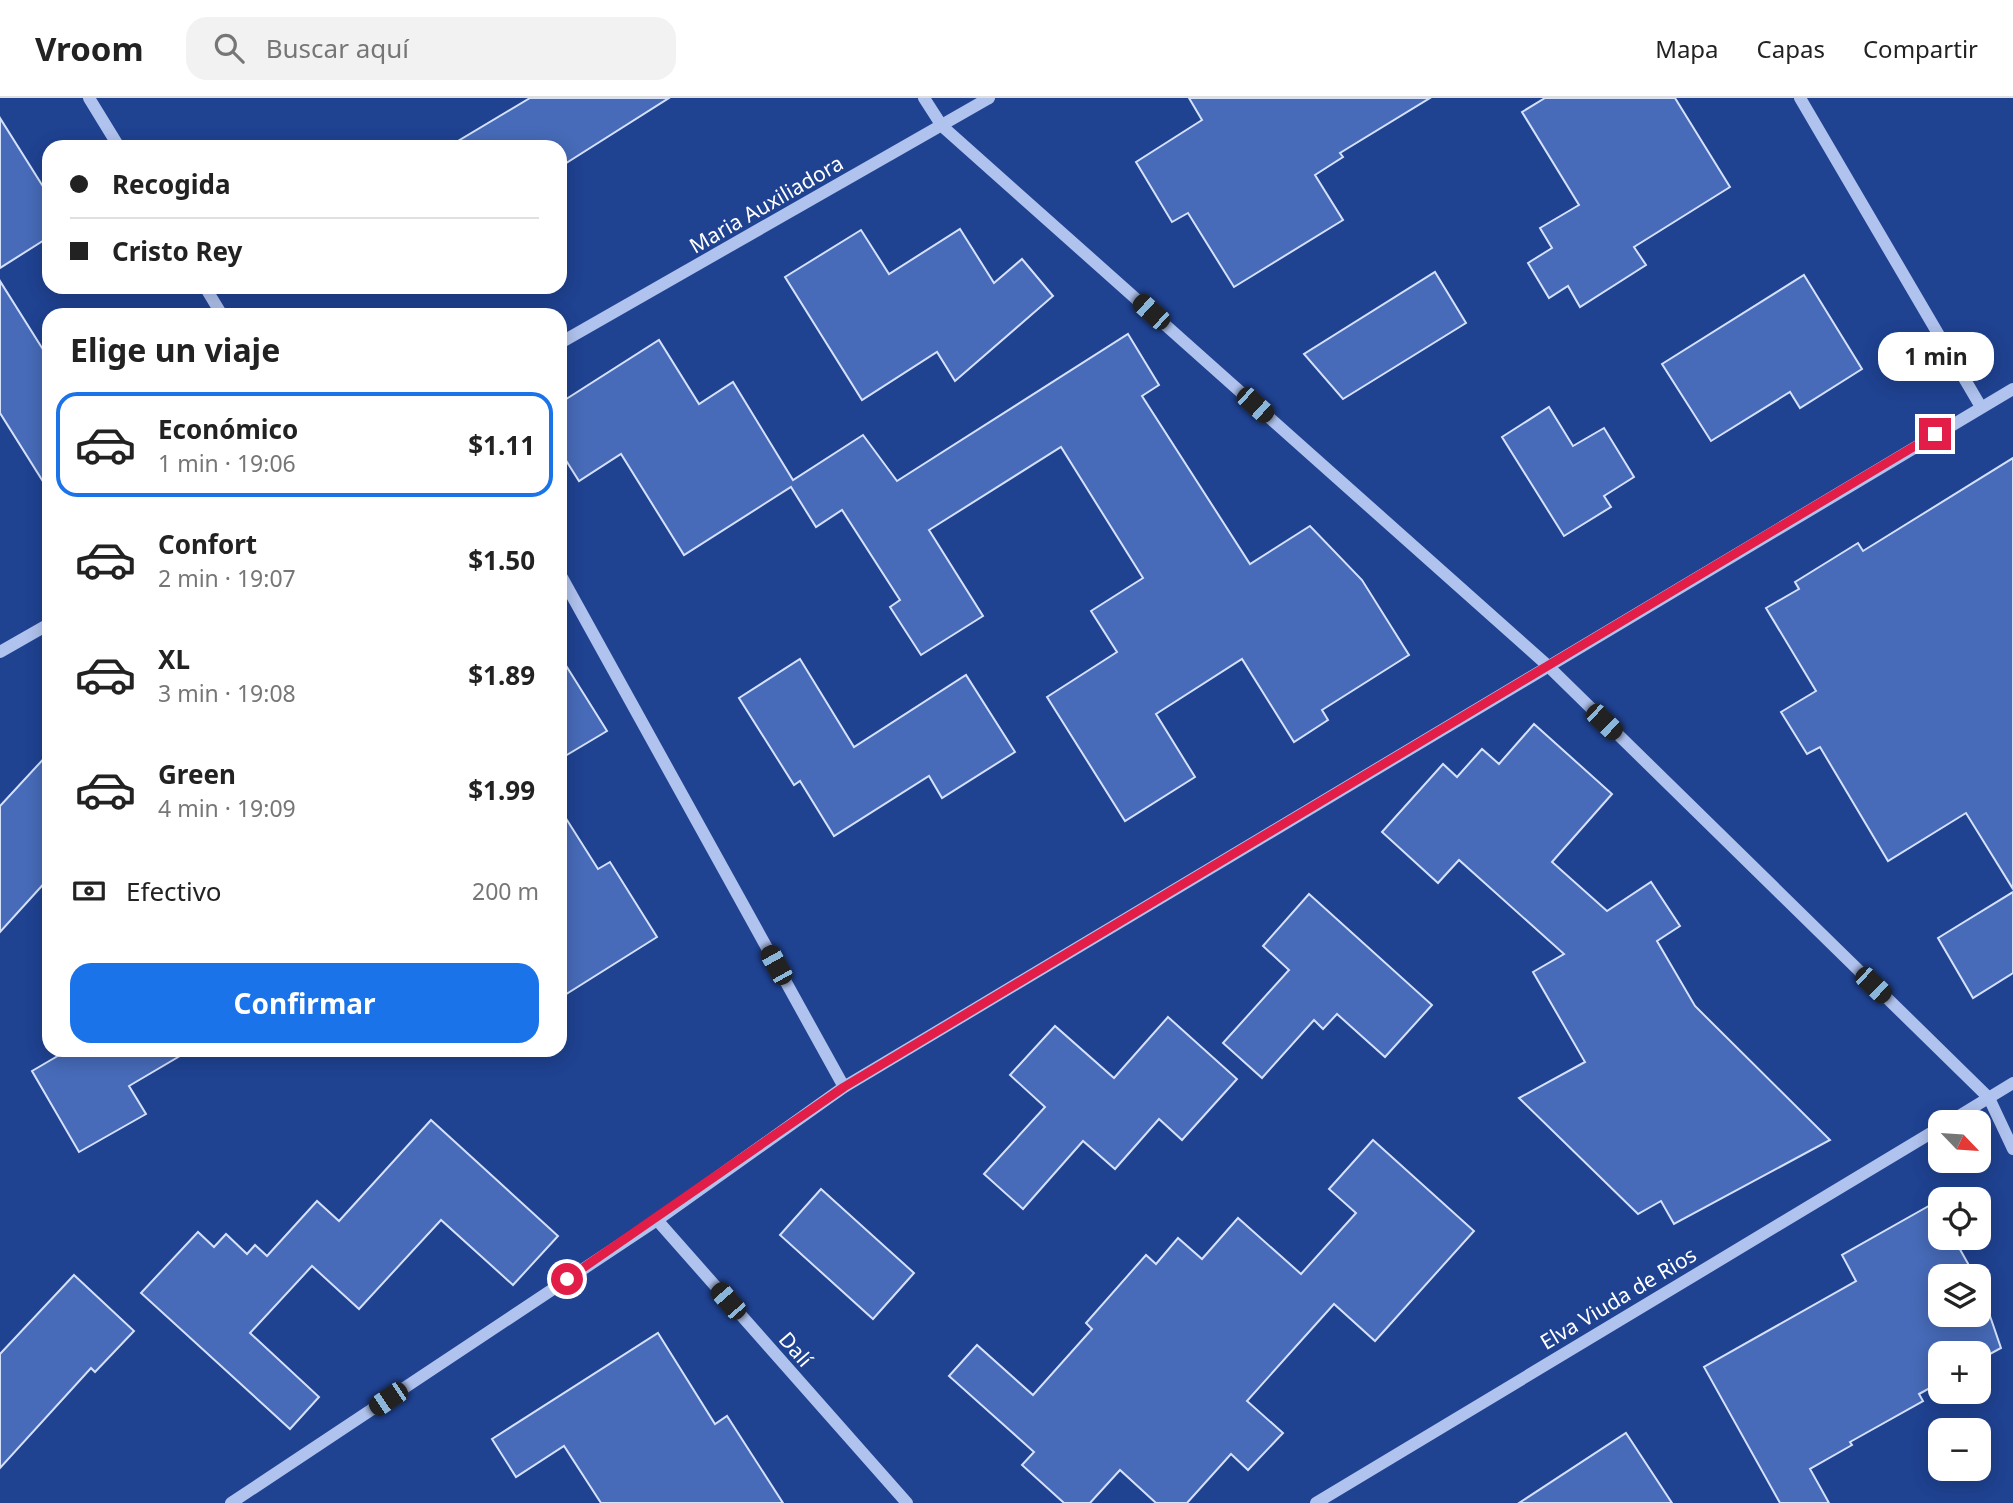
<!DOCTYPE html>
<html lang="es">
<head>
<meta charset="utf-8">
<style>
	body { margin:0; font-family:"Noto Sans",sans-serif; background:#f2f2f2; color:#222; height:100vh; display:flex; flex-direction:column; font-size:26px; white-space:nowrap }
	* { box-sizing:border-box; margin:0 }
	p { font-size:23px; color:#767676 }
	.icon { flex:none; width:38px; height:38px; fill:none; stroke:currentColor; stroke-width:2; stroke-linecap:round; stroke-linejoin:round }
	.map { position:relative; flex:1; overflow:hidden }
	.details { position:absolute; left:42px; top:210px; width:525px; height:749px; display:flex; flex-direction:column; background:#fff; border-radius:21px; box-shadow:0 4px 18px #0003 }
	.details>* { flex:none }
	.hud { position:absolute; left:42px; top:42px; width:525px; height:154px; border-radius:21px; box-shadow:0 4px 18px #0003; display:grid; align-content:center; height:154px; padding:0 28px; background:#fff }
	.needle { width:46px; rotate:115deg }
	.tools { position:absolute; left:1928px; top:1012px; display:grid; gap:14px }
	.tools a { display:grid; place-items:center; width:63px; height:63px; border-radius:14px; background:#fff; box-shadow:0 4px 18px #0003; font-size:35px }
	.end { position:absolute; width:32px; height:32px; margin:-16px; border:9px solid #e11d48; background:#fff; box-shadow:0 0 0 4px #fff }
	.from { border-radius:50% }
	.bubble { position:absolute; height:49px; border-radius:21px; background:#fff; box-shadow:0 4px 18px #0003; font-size:23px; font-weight:700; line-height:49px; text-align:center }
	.car { position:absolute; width:21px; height:42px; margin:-21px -10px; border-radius:9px; box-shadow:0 0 5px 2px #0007; background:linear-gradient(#222 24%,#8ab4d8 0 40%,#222 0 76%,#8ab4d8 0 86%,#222 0) }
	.hud b { display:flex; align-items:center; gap:24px; height:66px; font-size:26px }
	.hud b+b { border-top:2px solid #e0e0e0 }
	.hud i { width:18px; height:18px; background:#222 }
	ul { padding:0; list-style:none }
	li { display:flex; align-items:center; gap:21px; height:105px; margin:0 14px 10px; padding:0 14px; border:4px solid transparent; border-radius:21px }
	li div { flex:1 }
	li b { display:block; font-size:26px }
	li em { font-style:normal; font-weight:700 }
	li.selected { border-color:#1a73e8 }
	li>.icon { width:63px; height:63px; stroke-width:1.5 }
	h2 { padding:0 28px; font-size:32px; line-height:84px }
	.pay { display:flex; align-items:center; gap:18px; height:77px; padding:0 28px; font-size:26px }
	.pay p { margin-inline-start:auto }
	.cta { display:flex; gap:14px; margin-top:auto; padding:14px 28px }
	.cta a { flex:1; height:80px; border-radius:21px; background:#1a73e8; color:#fff; font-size:28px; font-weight:700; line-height:80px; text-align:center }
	header { display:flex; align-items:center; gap:42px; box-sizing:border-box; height:98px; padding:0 35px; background:#fff; border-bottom:2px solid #e0e0e0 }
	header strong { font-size:33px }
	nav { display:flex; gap:38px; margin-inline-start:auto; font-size:24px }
	.search { width:490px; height:63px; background:#f2f2f2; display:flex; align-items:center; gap:18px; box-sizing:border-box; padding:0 24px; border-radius:21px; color:#767676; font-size:26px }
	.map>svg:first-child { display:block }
	.building { fill:#476bb9; stroke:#d5e1fa; stroke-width:2 }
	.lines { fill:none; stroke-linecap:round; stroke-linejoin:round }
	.minor { stroke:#b0c3ee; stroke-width:12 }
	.route { stroke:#e11d48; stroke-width:9 }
	.labels { text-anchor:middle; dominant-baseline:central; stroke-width:5; stroke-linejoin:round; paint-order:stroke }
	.street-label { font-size:21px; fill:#fff; stroke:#1f4291 }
</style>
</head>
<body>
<header>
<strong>Vroom</strong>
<div class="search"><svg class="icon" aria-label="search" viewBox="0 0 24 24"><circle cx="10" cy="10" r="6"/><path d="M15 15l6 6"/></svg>Buscar aquí</div>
<nav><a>Mapa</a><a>Capas</a><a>Compartir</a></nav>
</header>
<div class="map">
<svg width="2013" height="1405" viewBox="0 0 2013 1405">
	<rect width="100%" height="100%" fill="#1f4291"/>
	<!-- building -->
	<g class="building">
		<polygon points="530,0 669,0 560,69 560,49 448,49"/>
		<polygon points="1189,0 1430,0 1340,55 1343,59 1315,77 1343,122 1234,189 1188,115 1172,124 1136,64 1202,22"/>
		<polygon points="1545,0 1675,0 1730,89 1634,149 1646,167 1580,209 1568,188 1549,200 1528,165 1552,150 1540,130 1579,107 1522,14"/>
		<polygon points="0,20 49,98 49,139 0,170"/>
		<polygon points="960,131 994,185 1022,161 1053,198 955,283 937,254 862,302 785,179 861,132 889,176"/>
		<polygon points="1435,174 1466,225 1343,301 1304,256"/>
		<polygon points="1804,177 1862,271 1800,310 1790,294 1711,343 1662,266"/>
		<polygon points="0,183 49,261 49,393 0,315"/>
		<polygon points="1128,236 1159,287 1142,298 1250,466 1310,428 1362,482 1409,557 1322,612 1328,622 1294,644 1242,561 1156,616 1195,679 1125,723 1047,599 1117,554 1091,513 1143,480 1061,349 929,432 983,518 921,557 890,509 900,502 842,412 816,429 791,389 684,457 621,356 579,383 560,353 560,305 659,242 699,306 733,284 793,382 863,337 897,383"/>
		<polygon points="1549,309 1573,348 1604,330 1634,379 1604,398 1611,409 1564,438 1502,339"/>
		<polygon points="2013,360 2013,791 1966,715 1888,763 1820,649 1807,656 1781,614 1816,593 1766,510 1799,491 1795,484 1858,445 1863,453"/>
		<polygon points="560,558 607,633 560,661"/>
		<polygon points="800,561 854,649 966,577 1015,654 942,700 929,678 834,738 800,683 794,687 739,600"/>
		<polygon points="1534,626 1612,696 1552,764 1607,813 1651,784 1680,828 1657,843 1695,908 1830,1042 1674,1126 1661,1103 1638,1116 1519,1000 1585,964 1533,874 1564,856 1459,762 1438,785 1382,734 1443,666 1457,679 1482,651 1499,666"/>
		<polygon points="49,655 49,780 0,834 0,708"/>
		<polygon points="560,711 598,771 610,764 657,839 560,900"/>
		<polygon points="2013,794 2013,875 1973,900 1938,840"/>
		<polygon points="1309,796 1432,907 1385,959 1337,916 1323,931 1314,922 1262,980 1223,945 1289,872 1263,848"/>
		<polygon points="1168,919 1237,981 1182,1042 1159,1021 1115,1071 1083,1043 1023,1111 984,1076 1045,1009 1010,977 1055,928 1114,980"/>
		<polygon points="68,952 190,952 129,988 146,1016 79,1054 32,973"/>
		<polygon points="431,1022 558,1138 513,1187 441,1122 359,1211 312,1168 250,1235 319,1299 290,1331 141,1195 198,1134 214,1149 226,1136 247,1156 255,1147 267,1158 317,1103 339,1123"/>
		<polygon points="1373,1042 1474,1133 1375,1243 1334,1206 1247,1303 1283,1335 1248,1372 1231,1356 1187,1405 1156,1405 1120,1372 1090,1405 1064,1405 1022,1367 1034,1354 949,1278 977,1247 1033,1297 1092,1231 1086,1225 1146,1157 1156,1166 1178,1140 1202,1161 1238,1120 1301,1176 1356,1115 1329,1091"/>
		<polygon points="821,1091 914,1175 873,1221 780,1137"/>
		<polygon points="1934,1105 1941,1117 1941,1139 1953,1139 1975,1178 1941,1178 1941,1216 1979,1216 1979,1186 2001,1250 1979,1262 1979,1255 1941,1255 1941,1284 1919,1296 1923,1303 1850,1344 1852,1347 1810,1371 1829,1405 1780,1405 1704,1269 1856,1183 1842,1157"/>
		<polygon points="74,1177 134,1233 95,1274 91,1270 0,1370 0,1256"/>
		<polygon points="658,1235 715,1326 727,1318 783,1405 601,1405 564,1348 516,1379 492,1341"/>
		<polygon points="1626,1335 1672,1405 1519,1405"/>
	</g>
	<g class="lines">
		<!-- minor -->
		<g class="minor">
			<polyline points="89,0 119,49"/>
			<polyline points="924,0 942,28 1547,567 1989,1000 2013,1051"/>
			<polyline points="1800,0 1981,309"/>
			<polyline points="205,189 222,217"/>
			<polyline points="560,245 989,0"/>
			<polyline points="560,476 844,989"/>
			<polyline points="0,554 49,526"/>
			<polyline points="1949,1024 2013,985"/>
			<polyline points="657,1122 907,1405"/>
			<polyline points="231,1405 657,1122 844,989 2013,291"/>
			<polyline points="1316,1405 1941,1029"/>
		</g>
	</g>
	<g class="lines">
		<!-- route -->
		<polyline class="route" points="567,1181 844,989 1935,336"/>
	</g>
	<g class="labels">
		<!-- street labels -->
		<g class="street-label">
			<text transform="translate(766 106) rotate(-30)">Maria Auxiliadora</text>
			<text transform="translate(1618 1200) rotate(-31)">Elva Viuda de Rios</text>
			<text transform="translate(796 1251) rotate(49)">Dalí</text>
		</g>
	</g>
</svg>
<div class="tools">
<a><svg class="needle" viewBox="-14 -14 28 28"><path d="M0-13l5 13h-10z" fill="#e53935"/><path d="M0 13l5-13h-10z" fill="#767676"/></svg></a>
<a><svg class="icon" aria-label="locate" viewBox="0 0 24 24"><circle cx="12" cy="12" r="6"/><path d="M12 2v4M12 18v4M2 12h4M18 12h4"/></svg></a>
<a><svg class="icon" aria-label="layers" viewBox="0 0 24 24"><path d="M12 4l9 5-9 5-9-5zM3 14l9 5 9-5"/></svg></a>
<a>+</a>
<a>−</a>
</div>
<i class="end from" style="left:567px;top:1181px"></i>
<i class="end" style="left:1935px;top:336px"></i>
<div class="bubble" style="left:1878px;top:234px;width:116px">1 min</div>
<i class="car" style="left:1151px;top:214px;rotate:312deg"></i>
<i class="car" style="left:1255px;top:307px;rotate:132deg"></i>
<i class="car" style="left:1604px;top:624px;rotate:134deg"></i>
<i class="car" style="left:776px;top:867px;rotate:331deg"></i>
<i class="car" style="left:1873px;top:887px;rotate:134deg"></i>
<i class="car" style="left:728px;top:1203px;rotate:319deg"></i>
<i class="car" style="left:388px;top:1301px;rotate:236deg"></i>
<div class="hud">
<b><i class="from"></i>Recogida</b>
<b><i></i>Cristo Rey</b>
</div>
<section class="details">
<h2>Elige un viaje</h2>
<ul>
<li class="selected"><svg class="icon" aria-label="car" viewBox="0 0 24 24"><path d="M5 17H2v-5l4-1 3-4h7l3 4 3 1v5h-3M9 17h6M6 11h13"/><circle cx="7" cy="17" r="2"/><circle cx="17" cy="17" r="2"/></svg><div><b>Económico</b><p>1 min · 19:06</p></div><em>$1.11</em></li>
<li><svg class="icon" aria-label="car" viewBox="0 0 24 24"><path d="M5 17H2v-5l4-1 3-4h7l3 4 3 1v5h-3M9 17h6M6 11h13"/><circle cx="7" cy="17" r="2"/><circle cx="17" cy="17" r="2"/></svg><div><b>Confort</b><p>2 min · 19:07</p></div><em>$1.50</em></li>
<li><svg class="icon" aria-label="car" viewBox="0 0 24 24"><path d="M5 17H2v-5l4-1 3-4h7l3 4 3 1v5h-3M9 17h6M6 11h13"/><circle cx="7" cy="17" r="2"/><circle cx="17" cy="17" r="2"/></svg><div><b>XL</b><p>3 min · 19:08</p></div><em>$1.89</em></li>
<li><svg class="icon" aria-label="car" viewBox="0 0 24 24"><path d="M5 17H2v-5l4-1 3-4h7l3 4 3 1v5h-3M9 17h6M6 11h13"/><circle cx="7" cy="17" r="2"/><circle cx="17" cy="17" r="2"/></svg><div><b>Green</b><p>4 min · 19:09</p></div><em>$1.99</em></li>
</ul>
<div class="pay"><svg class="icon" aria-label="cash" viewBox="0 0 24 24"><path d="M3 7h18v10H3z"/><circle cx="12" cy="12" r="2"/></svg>Efectivo<p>200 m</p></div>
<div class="cta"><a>Confirmar</a></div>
</section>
</div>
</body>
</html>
